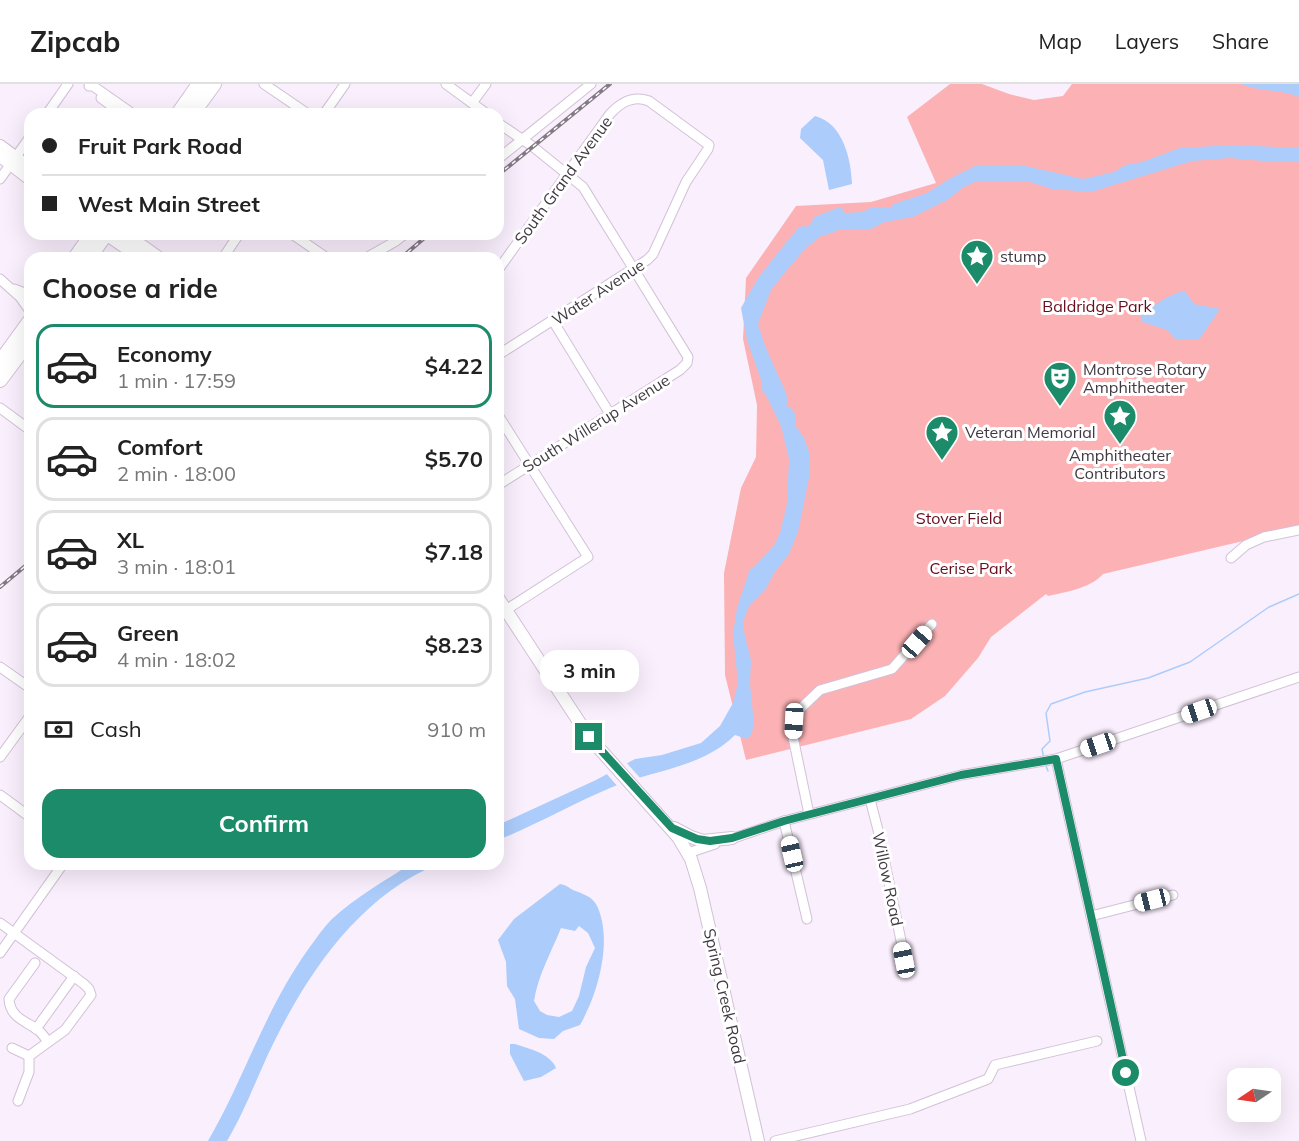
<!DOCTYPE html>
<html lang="en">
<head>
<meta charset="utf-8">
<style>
	body { margin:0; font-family:Mulish,sans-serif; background:#f2f2f2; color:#222; height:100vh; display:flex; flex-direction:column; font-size:22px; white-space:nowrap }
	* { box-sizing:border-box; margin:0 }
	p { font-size:20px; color:#767676 }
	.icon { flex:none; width:33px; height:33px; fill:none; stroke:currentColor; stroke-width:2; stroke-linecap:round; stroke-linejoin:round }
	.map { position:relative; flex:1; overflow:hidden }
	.side { position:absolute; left:24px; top:168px; width:480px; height:618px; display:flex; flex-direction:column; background:#fff; border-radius:18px; box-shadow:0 6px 24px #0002 }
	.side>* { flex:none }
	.banner { position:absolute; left:24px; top:24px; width:480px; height:132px; border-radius:18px; box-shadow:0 6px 24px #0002; display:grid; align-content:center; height:132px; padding:0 18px; background:#fff }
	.needle { width:39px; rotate:257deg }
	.tools { position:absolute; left:1227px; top:984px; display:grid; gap:12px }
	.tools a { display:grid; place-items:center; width:54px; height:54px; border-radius:12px; background:#fff; box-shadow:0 6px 24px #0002; font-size:30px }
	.end { position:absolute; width:27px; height:27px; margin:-14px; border:8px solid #1c8b6a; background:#fff; box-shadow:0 0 0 3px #fff }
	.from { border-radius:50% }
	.bubble { position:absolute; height:42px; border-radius:18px; background:#fff; box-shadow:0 6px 24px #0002; font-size:20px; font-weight:700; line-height:42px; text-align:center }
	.car { position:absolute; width:18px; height:36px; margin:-18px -9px; border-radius:8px; box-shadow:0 0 4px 2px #0007; background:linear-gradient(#fff 24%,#345 0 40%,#fff 0 76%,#345 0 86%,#fff 0) }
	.banner b { display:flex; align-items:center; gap:21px; height:57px; font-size:22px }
	.banner b+b { border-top:2px solid #e0e0e0 }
	.banner i { width:15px; height:15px; background:#222 }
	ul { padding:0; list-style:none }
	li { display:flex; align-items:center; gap:18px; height:84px; margin:0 12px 9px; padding:0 6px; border:3px solid #e0e0e0; border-radius:18px }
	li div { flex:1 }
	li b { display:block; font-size:22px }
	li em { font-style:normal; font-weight:700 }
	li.active { border-color:#1c8b6a }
	li>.icon { width:54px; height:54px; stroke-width:1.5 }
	h2 { padding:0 18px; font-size:27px; line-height:72px }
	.pay { display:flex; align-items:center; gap:15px; height:66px; padding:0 18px; font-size:22px }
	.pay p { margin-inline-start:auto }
	.action { display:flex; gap:12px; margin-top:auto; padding:12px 18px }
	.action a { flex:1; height:69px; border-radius:18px; background:#1c8b6a; color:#fff; font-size:24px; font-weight:700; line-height:69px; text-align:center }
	header { display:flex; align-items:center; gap:36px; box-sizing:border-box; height:84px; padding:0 30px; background:#fff; border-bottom:2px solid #e0e0e0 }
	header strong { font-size:28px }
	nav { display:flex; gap:33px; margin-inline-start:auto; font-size:21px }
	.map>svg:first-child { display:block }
	.green { fill:#fcb2b4 }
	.water { fill:#acccfb; fill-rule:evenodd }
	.pier { fill:#faeffd }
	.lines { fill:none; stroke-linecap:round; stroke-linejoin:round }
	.stream { stroke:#acccfb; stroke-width:1.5 }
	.minor-casing { stroke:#d2c1d8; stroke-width:11 }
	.major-casing { stroke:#d2c1d8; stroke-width:14 }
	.highway-casing { stroke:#d2c1d8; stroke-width:16 }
	.minor { stroke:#fff; stroke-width:9 }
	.major { stroke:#fff; stroke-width:12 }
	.highway { stroke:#fff; stroke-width:14 }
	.rail-casing { stroke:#837a85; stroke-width:4 }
	.rail { stroke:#fff; stroke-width:1.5; stroke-dasharray:4.5; stroke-linecap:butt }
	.route { stroke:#1c8b6a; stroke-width:8 }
	.labels { text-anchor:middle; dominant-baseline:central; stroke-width:6; stroke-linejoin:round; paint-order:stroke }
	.street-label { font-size:16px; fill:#403942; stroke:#fff }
	.poi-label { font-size:16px; fill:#403942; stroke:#fff; text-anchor:start }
	.park-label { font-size:16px; fill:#680b1d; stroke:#fff }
</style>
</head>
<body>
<header>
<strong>Zipcab</strong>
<nav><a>Map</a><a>Layers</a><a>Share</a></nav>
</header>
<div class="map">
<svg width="1299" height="1057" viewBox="0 0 1299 1057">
	<rect width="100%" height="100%" fill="#faeffd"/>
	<!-- green -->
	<path class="green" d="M 950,0 L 982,0 L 1009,10 L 1034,16 L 1063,12 L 1072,0 L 1299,0 L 1299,444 L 1103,490 C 1091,504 1066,508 1048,512 L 1046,510 L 991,553 L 978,574 L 945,612 L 911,635 L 746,676 L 725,591 L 724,489 L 741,404 L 756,373 L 757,321 L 743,255 L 746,194 L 796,122 L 871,118 L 936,99 L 907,33 Z"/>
	<!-- water -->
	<g class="water">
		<path d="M 1241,0 L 1299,0 L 1299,13 C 1282,5 1260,8 1241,0 Z"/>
		<path d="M 815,32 C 843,39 851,75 852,100 L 829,106 L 823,76 L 800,54 L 801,45 Z"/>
		<path d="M 1233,61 L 1299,64 L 1299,77 L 1276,78 L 1230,74 L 1192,77 L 1091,108 L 1052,105 L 1030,98 L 1015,97 L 975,98 L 962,104 L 949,115 L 913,133 L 885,138 L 869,146 L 838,145 L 835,148 L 821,152 L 806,164 L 787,186 L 771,206 L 758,240 L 765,262 L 786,309 L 788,318 L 786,322 L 791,324 L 795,330 L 795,341 L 804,354 L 810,371 L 809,394 L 798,448 L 788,472 L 776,486 L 765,506 L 749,522 L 744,535 L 743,544 L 751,576 L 750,600 L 754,641 L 751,651 L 747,655 L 735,651 C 702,684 652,686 610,704 C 572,720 536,741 498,756 L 498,741 L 596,696 L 635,675 L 662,671 L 701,659 L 720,642 L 733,619 L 738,599 L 733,550 L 737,524 L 750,485 L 755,482 L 775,460 L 780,449 L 787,420 L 789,375 L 781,342 L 765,309 L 763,310 L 761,296 L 747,256 L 741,224 L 758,194 L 792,151 L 796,149 L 795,146 L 805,141 L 806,143 L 811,140 L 814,133 C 823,130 832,125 841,123 L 845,129 L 862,128 L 870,124 L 892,123 L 893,120 L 927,109 L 949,95 L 977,81 L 1026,82 L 1083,95 L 1114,88 L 1125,81 L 1142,78 L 1180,64 Z"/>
		<path d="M 1185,207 L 1194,220 L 1220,225 L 1201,253 L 1197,256 L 1175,255 L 1167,246 L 1142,238 L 1142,230 C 1152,222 1173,208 1185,207 Z"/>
		<path d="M 411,780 L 438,780 C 360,812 308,888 272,962 C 257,993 245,1027 227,1057 L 208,1057 C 244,995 265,926 307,867 C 315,856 323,844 332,835 C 356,813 384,797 411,780 Z"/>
		<path d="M 560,800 C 566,801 568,803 573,806 C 581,809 591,812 596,820 C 614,854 598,910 580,941 L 563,947 L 554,955 L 539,954 L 519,945 L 515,915 L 507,902 L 506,878 L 498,856 L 514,835 ZM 579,842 L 588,849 L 595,864 L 586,883 L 579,912 L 572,927 L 559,933 L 547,931 L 540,927 L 534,917 C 538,891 551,869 561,844 L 575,847 Z"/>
		<path d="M 510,960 L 515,960 C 529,965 550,969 556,984 L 541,993 L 524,997 L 510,970 Z"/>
	</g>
	<!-- pier -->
	<polygon class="pier" points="625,677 642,696 619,704 605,688"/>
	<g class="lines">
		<!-- stream -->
		<g class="stream">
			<polyline points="1044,675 1042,665 1050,657 1046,629 1051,620 1085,608 1148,594 1190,578 1269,523 1299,510"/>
			<polyline points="1046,682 1048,687"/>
		</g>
		<defs>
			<g id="minor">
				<polyline points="264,0 308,30"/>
				<polyline points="446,0 487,30"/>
				<polyline points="89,2 93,2 133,30"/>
				<polyline points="101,14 123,30"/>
				<polyline points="472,19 486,0"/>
				<polyline points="47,30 68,0"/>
				<polyline points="324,30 345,0"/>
				<polyline points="498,39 532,62 583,103 688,273 687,279 680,286 498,401"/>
				<polyline points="498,75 591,0"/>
				<polyline points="0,95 30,53"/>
				<polyline points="292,150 327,174"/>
				<polyline points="223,174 239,150"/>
				<polyline points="366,174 396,157 405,150"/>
				<path d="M 498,186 L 610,30 C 621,18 633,11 649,17 L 709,61 L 708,65 L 686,98 L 653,170 L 647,176 L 498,271"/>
				<polyline points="0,195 20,213 30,227"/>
				<polyline points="14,205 30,211"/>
				<polyline points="553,237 610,330"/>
				<polyline points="0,324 30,346"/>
				<polyline points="498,331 588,473 498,531"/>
				<polyline points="1231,474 1246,461 1264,453 1299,446"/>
				<polyline points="0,583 30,604"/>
				<polyline points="0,673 30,632"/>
				<polyline points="1056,675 1141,1057"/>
				<polyline points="0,711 30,733"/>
				<polyline points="870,715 879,750 905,876"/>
				<polyline points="809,730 793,653 794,637 800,625 820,606 892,585 932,540"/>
				<polyline points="784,737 807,835"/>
				<polyline points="728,756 784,737 961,691 1056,675 1299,593"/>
				<polyline points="688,769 715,760"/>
				<polyline points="1091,832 1173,811"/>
				<polyline points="0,839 84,900 89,905 91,911 65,946 29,972 29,988 18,1017"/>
				<polyline points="0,869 63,780"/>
				<path d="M 35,879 L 9,915 C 10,934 26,937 38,946 C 42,949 45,954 48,958"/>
				<polyline points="36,945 74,892"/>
				<polyline points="12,964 29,972"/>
				<polyline points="775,1057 910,1025 988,995 995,981 1097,957"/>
			</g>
			<g id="major">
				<polyline points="0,62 30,84"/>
				<polyline points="0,72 30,95"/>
				<polyline points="106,150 141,174"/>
				<polyline points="125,150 159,174"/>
				<polyline points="498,514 589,653 678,753 691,775 700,804 758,1057"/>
				<polyline points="674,744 691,753 703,757 732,754"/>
			</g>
			<g id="highway">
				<polyline points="178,30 199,0"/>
				<polyline points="192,30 214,0"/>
				<polyline points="75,174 92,150"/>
				<polyline points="89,174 106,150"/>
				<polyline points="0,278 30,237"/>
				<polyline points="0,296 30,256"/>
			</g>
		</defs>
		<!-- minor casing -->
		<use href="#minor" class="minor-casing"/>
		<!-- major casing -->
		<use href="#major" class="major-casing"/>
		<!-- highway casing -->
		<use href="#highway" class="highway-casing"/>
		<!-- minor -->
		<use href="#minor" class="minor"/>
		<!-- major -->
		<use href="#major" class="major"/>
		<!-- highway -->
		<use href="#highway" class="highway"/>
		<defs>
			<g id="rail">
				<polyline points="498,91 610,0"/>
				<polyline points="401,174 429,150"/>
				<polyline points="0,503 30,478"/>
			</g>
		</defs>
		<!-- rail casing -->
		<use href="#rail" class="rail-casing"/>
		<!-- rail -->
		<use href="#rail" class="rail"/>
	</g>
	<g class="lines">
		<!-- route -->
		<polyline class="route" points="589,653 672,744 697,755 710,757 732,754 784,737 961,691 1056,675 1126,989"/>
	</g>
	<!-- icons -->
	<defs>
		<symbol id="sight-pin" viewBox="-11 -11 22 30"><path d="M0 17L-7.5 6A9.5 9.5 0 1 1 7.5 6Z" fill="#1c8b6a" stroke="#fff"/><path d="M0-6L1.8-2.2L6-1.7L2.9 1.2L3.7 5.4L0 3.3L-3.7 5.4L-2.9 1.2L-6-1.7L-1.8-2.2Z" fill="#fff"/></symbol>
		<symbol id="theatre-pin" viewBox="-11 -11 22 30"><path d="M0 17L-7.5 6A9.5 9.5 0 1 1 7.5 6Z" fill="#1c8b6a" stroke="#fff"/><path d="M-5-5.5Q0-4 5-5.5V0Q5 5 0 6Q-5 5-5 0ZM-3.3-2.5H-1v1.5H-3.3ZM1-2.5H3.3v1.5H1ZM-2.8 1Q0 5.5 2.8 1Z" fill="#fff"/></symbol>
	</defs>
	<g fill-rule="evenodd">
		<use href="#sight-pin" x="958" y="153" width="38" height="52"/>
		<use href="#theatre-pin" x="1041" y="275" width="38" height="52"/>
		<use href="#sight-pin" x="1101" y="313" width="38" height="52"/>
		<use href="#sight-pin" x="923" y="329" width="38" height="52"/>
	</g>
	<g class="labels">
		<!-- street labels -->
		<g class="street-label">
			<text transform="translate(563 96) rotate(-54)">South Grand Avenue</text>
			<text transform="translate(598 208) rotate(-33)">Water Avenue</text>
			<text transform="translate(596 339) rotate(-32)">South Willerup Avenue</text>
			<text transform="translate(888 795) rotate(78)">Willow Road</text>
			<text transform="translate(725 912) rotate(77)">Spring Creek Road</text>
		</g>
		<!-- poi labels -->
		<g class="poi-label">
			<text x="1000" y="172">stump</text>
			<text x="1083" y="285">Montrose Rotary<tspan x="1083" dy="18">Amphitheater</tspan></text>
			<text x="965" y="348">Veteran Memorial</text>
			<text x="1120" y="371" text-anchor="middle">Amphitheater<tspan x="1120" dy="18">Contributors</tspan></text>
		</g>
		<!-- park labels -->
		<g class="park-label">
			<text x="1097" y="222">Baldridge Park</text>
			<text x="959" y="434">Stover Field</text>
			<text x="971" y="484">Cerise Park</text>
		</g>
	</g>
</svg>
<div class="tools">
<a><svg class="needle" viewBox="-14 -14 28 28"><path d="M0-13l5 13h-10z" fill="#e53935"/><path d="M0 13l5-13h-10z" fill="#767676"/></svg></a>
</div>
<i class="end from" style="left:1126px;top:989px"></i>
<i class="end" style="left:589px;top:653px"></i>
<div class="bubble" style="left:540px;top:566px;width:99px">3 min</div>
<i class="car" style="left:917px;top:558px;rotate:41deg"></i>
<i class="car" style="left:1199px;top:627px;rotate:251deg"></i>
<i class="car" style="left:794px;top:637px;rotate:183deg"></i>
<i class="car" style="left:1098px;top:661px;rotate:251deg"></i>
<i class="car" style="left:792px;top:770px;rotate:347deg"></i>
<i class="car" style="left:1152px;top:816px;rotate:256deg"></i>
<i class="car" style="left:904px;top:876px;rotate:349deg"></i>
<div class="banner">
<b><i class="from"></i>Fruit Park Road</b>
<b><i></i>West Main Street</b>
</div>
<section class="side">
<h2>Choose a ride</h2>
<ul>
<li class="active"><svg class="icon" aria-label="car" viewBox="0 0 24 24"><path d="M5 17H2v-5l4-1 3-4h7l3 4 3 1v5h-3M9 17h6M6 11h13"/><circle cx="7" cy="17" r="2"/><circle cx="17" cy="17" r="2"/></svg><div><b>Economy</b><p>1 min · 17:59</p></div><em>$4.22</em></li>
<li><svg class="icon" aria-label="car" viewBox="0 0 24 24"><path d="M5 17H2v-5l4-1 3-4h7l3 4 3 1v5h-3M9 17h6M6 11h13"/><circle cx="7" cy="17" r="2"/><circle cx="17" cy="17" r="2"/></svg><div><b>Comfort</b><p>2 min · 18:00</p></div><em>$5.70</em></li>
<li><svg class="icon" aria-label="car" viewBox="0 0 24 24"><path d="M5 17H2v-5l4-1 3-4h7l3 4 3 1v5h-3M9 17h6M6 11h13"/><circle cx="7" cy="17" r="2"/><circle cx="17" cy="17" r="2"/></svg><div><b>XL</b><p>3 min · 18:01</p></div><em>$7.18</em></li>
<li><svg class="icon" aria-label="car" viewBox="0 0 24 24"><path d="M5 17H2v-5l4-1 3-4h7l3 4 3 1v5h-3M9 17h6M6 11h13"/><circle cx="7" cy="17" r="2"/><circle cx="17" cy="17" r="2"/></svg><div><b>Green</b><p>4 min · 18:02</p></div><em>$8.23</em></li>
</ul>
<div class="pay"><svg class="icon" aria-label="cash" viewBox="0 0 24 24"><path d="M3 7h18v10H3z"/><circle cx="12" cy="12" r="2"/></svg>Cash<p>910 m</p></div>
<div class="action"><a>Confirm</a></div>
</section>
</div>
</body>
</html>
